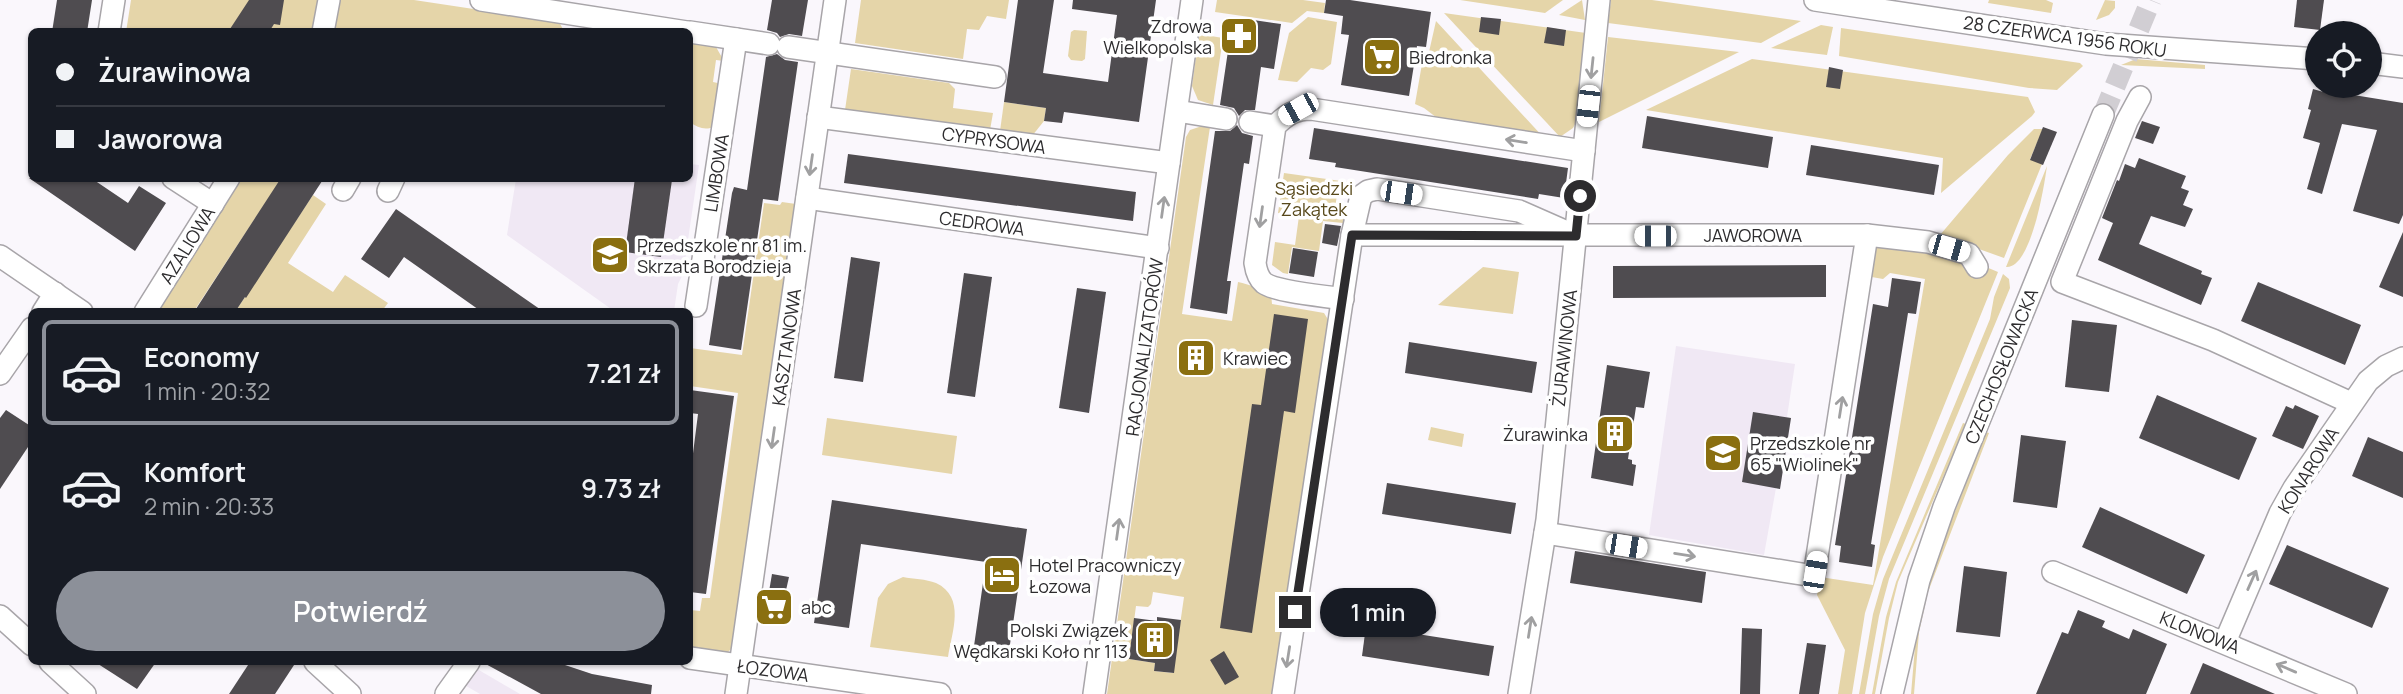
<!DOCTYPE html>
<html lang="pl">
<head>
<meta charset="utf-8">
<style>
	body { margin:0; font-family:Manrope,sans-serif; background:#242831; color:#f1f3f6; height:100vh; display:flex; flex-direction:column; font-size:26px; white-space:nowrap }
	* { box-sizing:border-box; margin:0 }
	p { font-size:23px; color:#9ea1a6 }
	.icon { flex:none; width:38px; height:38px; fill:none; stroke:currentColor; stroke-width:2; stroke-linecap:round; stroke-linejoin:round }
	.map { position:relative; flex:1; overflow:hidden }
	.details { position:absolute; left:28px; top:308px; width:665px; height:357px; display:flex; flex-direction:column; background:#171b24; border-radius:10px; box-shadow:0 2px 5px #0004 }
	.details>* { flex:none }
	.hud { position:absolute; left:28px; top:28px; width:665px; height:154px; border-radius:10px; box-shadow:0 2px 5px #0004; display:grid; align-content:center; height:154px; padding:0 28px; background:#171b24 }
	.fabs { position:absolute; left:2305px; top:21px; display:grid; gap:14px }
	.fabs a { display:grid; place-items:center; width:77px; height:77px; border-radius:50%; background:#171b24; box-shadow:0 2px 5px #0004; font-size:35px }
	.end { position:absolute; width:32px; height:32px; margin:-16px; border:9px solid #2d2c2e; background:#fff; box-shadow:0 0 0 4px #fff }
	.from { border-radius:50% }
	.bubble { position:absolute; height:49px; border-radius:24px; background:#171b24; box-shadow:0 2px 5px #0004; font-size:23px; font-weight:600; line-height:49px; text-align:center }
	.car { position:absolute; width:21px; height:42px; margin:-21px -10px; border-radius:9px; box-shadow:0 0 5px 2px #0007; background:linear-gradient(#fff 24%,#345 0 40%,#fff 0 76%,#345 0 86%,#fff 0) }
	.hud b { display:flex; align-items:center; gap:24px; height:66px; font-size:26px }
	.hud b+b { border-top:2px solid #363941 }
	.hud i { width:18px; height:18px; background:#f1f3f6 }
	ul { padding:12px 0 0; list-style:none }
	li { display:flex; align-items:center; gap:21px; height:105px; margin:0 14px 10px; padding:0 14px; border:4px solid transparent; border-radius:10px }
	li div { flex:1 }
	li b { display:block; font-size:26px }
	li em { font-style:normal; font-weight:600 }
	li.selected { border-color:#8c9099 }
	li>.icon { width:63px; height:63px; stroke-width:1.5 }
	.button { display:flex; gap:14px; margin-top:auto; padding:14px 28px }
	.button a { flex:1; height:80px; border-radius:42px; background:#8c9099; color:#fff; font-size:28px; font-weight:600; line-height:80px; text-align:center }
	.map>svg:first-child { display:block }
	.built { fill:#f0e8f4 }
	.green { fill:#e5d5a9; fill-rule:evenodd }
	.building { fill:#4f4c50 }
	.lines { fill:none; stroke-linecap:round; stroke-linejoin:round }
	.minor-tunnel { stroke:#d1ced3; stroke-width:21; stroke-dasharray:21 10; stroke-linecap:butt }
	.minor-casing { stroke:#a8a5a9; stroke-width:24 }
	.minor { stroke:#fff; stroke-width:21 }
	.oneway { stroke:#a0a0a1 }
	.route { stroke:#2d2c2e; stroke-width:9 }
	.labels { text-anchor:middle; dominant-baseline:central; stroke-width:7; stroke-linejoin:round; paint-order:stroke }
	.poi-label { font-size:18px; fill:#2d2c2e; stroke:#fff; text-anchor:start }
	.street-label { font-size:18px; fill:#2d2c2e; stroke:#fff }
	.park-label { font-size:18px; fill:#58491b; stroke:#fff }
</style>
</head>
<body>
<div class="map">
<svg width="2403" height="694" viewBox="0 0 2403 694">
	<rect width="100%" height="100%" fill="#faf7fc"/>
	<!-- built -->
	<g class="built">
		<polygon points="690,164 699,165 683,274 678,284 674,311 614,311 507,235 516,179 690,178"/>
		<polygon points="1676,346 1795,364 1787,417 1791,418 1780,489 1776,488 1764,555 1649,535"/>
		<polygon points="472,666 520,694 480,694 461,683"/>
	</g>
	<!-- green -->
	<g class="green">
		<polygon points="131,0 325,0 317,31 126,32"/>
		<polygon points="340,0 414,0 559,22 564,31 334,32"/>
		<polygon points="861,0 1009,0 1006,19 987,16 979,30 967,29 963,59 855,43"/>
		<polygon points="1217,0 1303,0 1325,3 1324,13 1307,11 1292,23 1215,12"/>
		<polygon points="1460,0 1563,0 1545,13"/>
		<polygon points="1582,0 1585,20 1559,15"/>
		<polygon points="1611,0 1652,0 1801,21 1761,43 1608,23"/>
		<polygon points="1989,0 2046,0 2053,3 2051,13 1988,3"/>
		<polygon points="2105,0 2115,1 2115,8 2109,15 2096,20"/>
		<polygon points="1444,13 1586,33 1580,115 1573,128 1560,137"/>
		<polygon points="1308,17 1337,22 1331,64 1323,70 1311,68 1297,82 1278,80 1289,33"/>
		<polygon points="1436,21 1545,139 1445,124 1424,108 1415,104 1423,58 1429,52"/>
		<polygon points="1821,25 1833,27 1827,55 1771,48"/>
		<polygon points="1841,28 2080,63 2083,66 2057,90 2029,88 1839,56"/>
		<polygon points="1074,30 1087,31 1085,59 1082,61 1071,60 1068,56 1071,32"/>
		<polygon points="1199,34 1223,38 1213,105 1198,100 1192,86"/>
		<polygon points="1608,37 1739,52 1599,122"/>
		<path d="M 690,40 L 716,47 L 724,61 L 716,60 L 713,82 L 722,84 L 715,126 C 706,131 698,128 690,122 L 691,99 L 690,99 Z"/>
		<polygon points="1752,59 2028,97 2035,112 2032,116 1941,193 1943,158 1646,110"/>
		<polygon points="2136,59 2205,65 2205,69 2121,65"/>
		<polygon points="851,69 949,83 955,89 953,108 993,113 990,130 845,110"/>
		<polygon points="1004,102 1046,108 1044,121 1032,136 1000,131"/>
		<path d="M 1202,126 L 1210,127 L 1182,314 L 1232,321 L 1238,282 C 1250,284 1259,290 1271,293 L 1272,304 L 1324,313 L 1332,326 L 1277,694 L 1107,694 L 1186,137 L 1190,130 ZM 1153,592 L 1184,597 L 1173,673 L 1154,671 L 1155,663 L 1129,659 L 1136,606 L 1148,607 L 1151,604 Z"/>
		<polygon points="2034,129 2043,129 2030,159 2042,164 2004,258 1940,235 2008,155"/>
		<path d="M 2047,166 C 2044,187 2031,269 2006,267 Z"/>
		<polygon points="1284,173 1348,182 1347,196 1337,195 1334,214 1344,216 1343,223 1323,221 1319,251 1292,247 1288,274 1283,273 1272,265 1275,242 1295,245 1299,216 1278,213"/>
		<polygon points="240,179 281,179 194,311 153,312"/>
		<polygon points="313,195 326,204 288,263 333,292 345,275 388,303 382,311 235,312"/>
		<polygon points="782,202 796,204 732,648 727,653 690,648 690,610 700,611 702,598 710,598 738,393 690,386 690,348 742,355 764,203 780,205"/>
		<polygon points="1871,241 1967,259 1998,272 1883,557 1865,613 1852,694 1838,694 1845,650 1817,595 1820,577 1873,585 1925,279 1890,273 1883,279 1866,276"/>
		<polygon points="1483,267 1519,272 1513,314 1438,305"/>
		<polygon points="2003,274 2009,279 2010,288 1889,579 1879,616 1865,694 1859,694 1873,614 1883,579 1990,319 1994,297"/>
		<polygon points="827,418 957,436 952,474 822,455"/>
		<polygon points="1963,423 1966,424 1898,582 1889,618 1875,694 1872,694 1886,617 1896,582"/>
		<polygon points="1431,427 1464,434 1462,447 1428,440"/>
		<polygon points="1986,432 1989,433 1928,592 1919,632 1914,694 1911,694 1917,623 1933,568"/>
		<path d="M 903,577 C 913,579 926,579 936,583 C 966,597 952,632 948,657 L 870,647 L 878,598 L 888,584 Z"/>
	</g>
	<!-- building -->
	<g class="building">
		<polygon points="57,0 92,0 87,32 52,32"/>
		<polygon points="249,0 284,0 280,25 274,24 269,32 228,32"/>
		<polygon points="772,0 808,0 802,36 789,34 780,37 777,33 767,30"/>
		<polygon points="1018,0 1054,0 1043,73 1108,82 1117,15 1072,9 1073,0 1156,0 1139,122 1064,112 1062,123 1044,121 1046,108 1004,102"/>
		<polygon points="1326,0 1350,0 1431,12 1426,47 1417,46 1409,96 1341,85 1349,35 1341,34 1343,16 1324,13"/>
		<polygon points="2297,0 2324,0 2320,30 2294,27"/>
		<polygon points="1233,17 1281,24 1274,69 1261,67 1255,110 1245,110 1239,116 1234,108 1220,105"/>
		<polygon points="1481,17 1501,19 1499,35 1479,32"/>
		<polygon points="1547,27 1566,30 1564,46 1544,43"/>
		<polygon points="777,54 785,60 798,62 778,201 763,199 741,350 709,345 732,193 734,187 747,190 766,57"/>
		<polygon points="1829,67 1843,70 1840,89 1826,87"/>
		<polygon points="2313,89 2334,95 2335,92 2403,103 2403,215 2399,224 2353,211 2377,130 2342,124 2322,194 2307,189 2320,143 2303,138 2311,110 2308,109"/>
		<polygon points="1647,116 1773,137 1768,168 1642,148"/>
		<polygon points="2142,121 2160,127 2153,144 2135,138"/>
		<polygon points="1237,125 1242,133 1253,136 1249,164 1244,163 1227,281 1231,281 1227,314 1190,308 1215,131 1230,131"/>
		<polygon points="2043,127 2057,132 2043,165 2030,160"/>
		<polygon points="1314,128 1568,168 1564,198 1539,194 1538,199 1335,167 1336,163 1309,159"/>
		<polygon points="1811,145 1939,165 1934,195 1806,175"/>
		<polygon points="848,154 1136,192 1133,221 844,183"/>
		<polygon points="2139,158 2186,176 2181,188 2189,191 2183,205 2193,209 2185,227 2151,216 2139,244 2202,271 2201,274 2212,278 2201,305 2098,260 2113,223 2102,218 2117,180 2119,181 2125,164 2135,168"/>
		<polygon points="29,178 91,178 128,203 139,186 166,203 135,251"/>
		<polygon points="281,178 324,178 246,298 245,297 235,312 194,312"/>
		<polygon points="635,178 672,180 661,257 625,252"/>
		<polygon points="396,209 544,312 482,312 404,257 389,278 361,259"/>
		<polygon points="1325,224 1341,226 1337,246 1322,243"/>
		<polygon points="2403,232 2403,297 2379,287"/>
		<polygon points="1293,248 1318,252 1314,277 1289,273"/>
		<polygon points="851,257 880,262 863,382 834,378"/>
		<polygon points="1826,265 1826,297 1613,298 1613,266"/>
		<polygon points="964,273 992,277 975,397 947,393"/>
		<polygon points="1892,278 1921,282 1916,314 1908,313 1871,544 1875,545 1872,567 1839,562 1841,546 1835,545 1873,304 1888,307"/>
		<polygon points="2258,282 2361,325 2345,365 2241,321"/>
		<polygon points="1077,288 1106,292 1089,413 1059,408"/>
		<polygon points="1274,314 1308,319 1295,413 1284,411 1252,633 1220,628 1252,404 1261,405"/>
		<polygon points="2072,320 2117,325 2109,392 2065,387"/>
		<polygon points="1409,342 1537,362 1532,393 1405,373"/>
		<polygon points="1607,365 1650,372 1644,408 1636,407 1628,459 1632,460 1632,464 1636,465 1633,486 1591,478"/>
		<polygon points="690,390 734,396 706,594 690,592 690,477 698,414 690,413"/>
		<polygon points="2157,395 2257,438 2239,480 2139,438"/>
		<polygon points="2295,405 2319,416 2303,449 2272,436 2286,406 2293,409"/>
		<polygon points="6,410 32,427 32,441 0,489 0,418"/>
		<polygon points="1753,412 1791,418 1780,489 1742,482"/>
		<polygon points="2021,435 2066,441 2057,508 2013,502"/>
		<polygon points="2368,437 2403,452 2403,498 2352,476"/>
		<polygon points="1387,483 1516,503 1511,534 1382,514"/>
		<polygon points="832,500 1027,529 1009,651 974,646 986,562 861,544 849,628 814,623"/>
		<polygon points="2100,507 2205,555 2187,594 2082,547"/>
		<polygon points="2287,545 2389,588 2372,628 2269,584"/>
		<polygon points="1575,551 1706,572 1702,603 1570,583"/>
		<polygon points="1964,566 2007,572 2000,637 1956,632"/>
		<polygon points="772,574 789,577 780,617 765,615"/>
		<polygon points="2078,610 2105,621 2102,627 2129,639 2133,629 2167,644 2146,694 2036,694 2062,632 2068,634"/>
		<polygon points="1157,617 1181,620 1174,673 1154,671 1155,663 1129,659 1134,618 1157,621"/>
		<polygon points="1366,626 1494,646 1489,676 1362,656"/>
		<polygon points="1742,628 1762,629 1760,694 1740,694"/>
		<polygon points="1807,643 1826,645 1819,694 1799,694"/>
		<polygon points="1224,651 1239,677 1225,685 1210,660"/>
		<polygon points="95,662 156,662 137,689"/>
		<polygon points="250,662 296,662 275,694 229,694"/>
		<polygon points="482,662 556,662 592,674 652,685 651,694 541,694"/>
		<polygon points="2203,663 2275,694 2190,694"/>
	</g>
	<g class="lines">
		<!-- minor-tunnel -->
		<polyline class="minor-tunnel" points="2103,115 2151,0"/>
		<defs>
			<g id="minor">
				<polyline points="481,0 687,32"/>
				<polyline points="1815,0 2106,44 2317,59"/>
				<polyline points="109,32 114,0"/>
				<polyline points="323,32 329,0"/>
				<polyline points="690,32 769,44"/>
				<polyline points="788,47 995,77"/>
				<polyline points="2370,63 2403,67"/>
				<polyline points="2140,97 2127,121 2062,282 2213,340 2351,403"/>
				<polyline points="1177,111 1226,119"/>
				<polyline points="818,117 1169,163"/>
				<polyline points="1250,122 1275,126"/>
				<polyline points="173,178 213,204"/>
				<polyline points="343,190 350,178"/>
				<polyline points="388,191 394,178"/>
				<polyline points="807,198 1158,248"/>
				<polyline points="1352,235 1867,235 1928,242 1969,254 1977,267"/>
				<polyline points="0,256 82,312"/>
				<path d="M 1343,299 C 1326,296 1276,292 1264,283 C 1258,278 1256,270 1255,263 L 1275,126 C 1286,115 1295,109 1311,109 L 1584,151"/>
				<polyline points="696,306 736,39"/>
				<polyline points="43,312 55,293"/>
				<polyline points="145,312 229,178"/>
				<polyline points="0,374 32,328"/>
				<polyline points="1545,533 1814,576 1867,235"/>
				<polyline points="2053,572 2346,694"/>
				<polyline points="0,616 32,645"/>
				<polyline points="2225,642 2280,513 2294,488 2368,381 2386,366 2403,358"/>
				<polyline points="690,658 940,694"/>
				<polyline points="50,662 85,694"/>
				<polyline points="315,662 350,694"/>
				<polyline points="446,694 469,662"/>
				<polyline points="736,694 835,0"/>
				<polyline points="1094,694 1192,0"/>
				<polyline points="1283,694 1352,235 1361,196 1368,191 1377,189 1519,211 1576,236"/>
				<polyline points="1519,694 1547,520 1599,0"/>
				<polyline points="1892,694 1919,580 1944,507 2103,115"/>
			</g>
		</defs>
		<!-- minor casing -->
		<use href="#minor" class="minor-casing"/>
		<!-- minor -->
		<use href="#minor" class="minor"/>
	</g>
	<!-- one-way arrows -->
	<defs><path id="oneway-shaft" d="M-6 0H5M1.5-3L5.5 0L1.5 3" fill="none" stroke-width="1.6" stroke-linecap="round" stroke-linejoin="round" transform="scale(1.75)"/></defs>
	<g class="oneway">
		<use href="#oneway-shaft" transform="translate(1592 68) rotate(96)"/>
		<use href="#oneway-shaft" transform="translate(1516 141) rotate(-171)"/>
		<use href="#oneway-shaft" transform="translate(811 165) rotate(98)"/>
		<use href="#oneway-shaft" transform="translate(1163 207) rotate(-82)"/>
		<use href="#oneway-shaft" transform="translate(1261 217) rotate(98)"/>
		<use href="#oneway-shaft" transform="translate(1841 407) rotate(-81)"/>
		<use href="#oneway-shaft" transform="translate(773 438) rotate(98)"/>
		<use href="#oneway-shaft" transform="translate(1118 529) rotate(-82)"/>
		<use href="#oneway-shaft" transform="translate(1685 555) rotate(9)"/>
		<use href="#oneway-shaft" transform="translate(2252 580) rotate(-66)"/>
		<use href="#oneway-shaft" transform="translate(1530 627) rotate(-81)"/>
		<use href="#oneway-shaft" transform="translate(1288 657) rotate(99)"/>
		<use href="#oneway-shaft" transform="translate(2286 668) rotate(-157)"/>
	</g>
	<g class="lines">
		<!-- route -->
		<polyline class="route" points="1295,612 1352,235 1576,236 1580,196"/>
	</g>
	<!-- icons -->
	<defs>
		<symbol id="pharmacy-square" viewBox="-11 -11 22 22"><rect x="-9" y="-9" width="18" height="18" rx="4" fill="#8a6f10" stroke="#fff"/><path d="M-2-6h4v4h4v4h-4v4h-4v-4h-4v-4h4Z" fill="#fff"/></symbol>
		<symbol id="supermarket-square" viewBox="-11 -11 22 22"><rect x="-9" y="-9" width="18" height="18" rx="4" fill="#8a6f10" stroke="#fff"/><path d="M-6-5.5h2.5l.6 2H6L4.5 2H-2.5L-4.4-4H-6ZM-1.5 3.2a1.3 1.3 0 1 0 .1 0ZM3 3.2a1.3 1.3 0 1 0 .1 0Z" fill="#fff"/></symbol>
		<symbol id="school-square" viewBox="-11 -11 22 22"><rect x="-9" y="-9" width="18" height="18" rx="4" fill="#8a6f10" stroke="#fff"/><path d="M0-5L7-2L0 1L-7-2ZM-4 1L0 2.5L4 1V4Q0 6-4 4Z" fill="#fff"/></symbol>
		<symbol id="building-square" viewBox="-11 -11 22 22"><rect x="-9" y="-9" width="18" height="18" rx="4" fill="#8a6f10" stroke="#fff"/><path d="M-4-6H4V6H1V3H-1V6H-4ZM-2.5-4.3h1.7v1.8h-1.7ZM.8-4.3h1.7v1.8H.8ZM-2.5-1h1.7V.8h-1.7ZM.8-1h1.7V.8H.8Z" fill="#fff"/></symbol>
		<symbol id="hotel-square" viewBox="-11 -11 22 22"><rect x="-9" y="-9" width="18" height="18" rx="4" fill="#8a6f10" stroke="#fff"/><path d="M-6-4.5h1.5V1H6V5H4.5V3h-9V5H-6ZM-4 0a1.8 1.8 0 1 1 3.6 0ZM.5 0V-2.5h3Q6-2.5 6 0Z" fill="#fff"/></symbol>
	</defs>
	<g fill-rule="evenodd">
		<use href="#pharmacy-square" x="1217" y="14" width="44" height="44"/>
		<use href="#supermarket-square" x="1360" y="35" width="44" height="44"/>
		<use href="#school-square" x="588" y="233" width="44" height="44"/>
		<use href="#building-square" x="1174" y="336" width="44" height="44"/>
		<use href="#building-square" x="1593" y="412" width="44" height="44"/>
		<use href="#school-square" x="1701" y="431" width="44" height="44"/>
		<use href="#hotel-square" x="980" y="553" width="44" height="44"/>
		<use href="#supermarket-square" x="752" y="585" width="44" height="44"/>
		<use href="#building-square" x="1133" y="618" width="44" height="44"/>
	</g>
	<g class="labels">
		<!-- poi labels -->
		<g class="poi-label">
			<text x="1212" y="26" text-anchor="end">Zdrowa<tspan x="1212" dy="21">Wielkopolska</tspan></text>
			<text x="1409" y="57">Biedronka</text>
			<text x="637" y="245">Przedszkole nr 81 im.<tspan x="637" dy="21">Skrzata Borodzieja</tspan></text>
			<text x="1223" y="358">Krawiec</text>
			<text x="1588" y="434" text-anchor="end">Żurawinka</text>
			<text x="1750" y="443">Przedszkole nr<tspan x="1750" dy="21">65 "Wiolinek"</tspan></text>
			<text x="1029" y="565">Hotel Pracowniczy<tspan x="1029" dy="21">Łozowa</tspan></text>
			<text x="801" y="607">abc</text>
			<text x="1128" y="630" text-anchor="end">Polski Związek<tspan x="1128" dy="21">Wędkarski Koło nr 113</tspan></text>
		</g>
		<!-- street labels -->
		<g class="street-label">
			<text transform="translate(2065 36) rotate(8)">28 CZERWCA 1956 ROKU</text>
			<text transform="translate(994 140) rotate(8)">CYPRYSOWA</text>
			<text transform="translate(716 173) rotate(-81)">LIMBOWA</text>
			<text transform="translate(982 223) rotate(8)">CEDROWA</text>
			<text x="1753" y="235">JAWOROWA</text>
			<text transform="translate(187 245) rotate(-58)">AZALIOWA</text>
			<text transform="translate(786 347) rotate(-82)">KASZTANOWA</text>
			<text transform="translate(1144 347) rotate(-82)">RACJONALIZATORÓW</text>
			<text transform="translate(1564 348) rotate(-84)">ŻURAWINOWA</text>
			<text transform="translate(2001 366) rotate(-68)">CZECHOSŁOWACKA</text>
			<text transform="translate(2308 470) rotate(-58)">KONAROWA</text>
			<text transform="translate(2200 632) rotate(22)">KLONOWA</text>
			<text transform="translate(773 670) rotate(8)">ŁOZOWA</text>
		</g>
		<!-- park labels -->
		<g class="park-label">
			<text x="1314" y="188">Sąsiedzki<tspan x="1314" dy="21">Zakątek</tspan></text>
		</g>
	</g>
</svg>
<div class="fabs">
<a><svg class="icon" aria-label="locate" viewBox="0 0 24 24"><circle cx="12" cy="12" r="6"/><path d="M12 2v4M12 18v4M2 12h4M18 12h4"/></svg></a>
</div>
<i class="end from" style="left:1580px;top:196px"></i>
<i class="end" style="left:1295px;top:612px"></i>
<div class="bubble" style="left:1320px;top:588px;width:116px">1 min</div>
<i class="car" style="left:1588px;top:106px;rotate:186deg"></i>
<i class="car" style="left:1298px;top:109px;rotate:241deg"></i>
<i class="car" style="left:1401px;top:193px;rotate:98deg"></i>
<i class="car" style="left:1655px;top:236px;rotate:270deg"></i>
<i class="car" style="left:1949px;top:248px;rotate:106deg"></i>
<i class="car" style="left:1626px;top:546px;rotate:99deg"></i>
<i class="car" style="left:1815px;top:572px;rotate:9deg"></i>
<div class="hud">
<b><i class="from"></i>Żurawinowa</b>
<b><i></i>Jaworowa</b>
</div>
<section class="details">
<ul>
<li class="selected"><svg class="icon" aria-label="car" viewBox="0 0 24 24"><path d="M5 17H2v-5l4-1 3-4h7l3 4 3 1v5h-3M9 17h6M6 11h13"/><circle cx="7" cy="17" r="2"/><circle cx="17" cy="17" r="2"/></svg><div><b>Economy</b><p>1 min · 20:32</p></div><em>7.21 zł</em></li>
<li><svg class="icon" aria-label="car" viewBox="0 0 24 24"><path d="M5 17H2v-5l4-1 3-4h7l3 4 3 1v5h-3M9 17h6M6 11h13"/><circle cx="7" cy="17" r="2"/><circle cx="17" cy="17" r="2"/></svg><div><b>Komfort</b><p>2 min · 20:33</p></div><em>9.73 zł</em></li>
</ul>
<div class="button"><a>Potwierdź</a></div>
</section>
</div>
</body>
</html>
